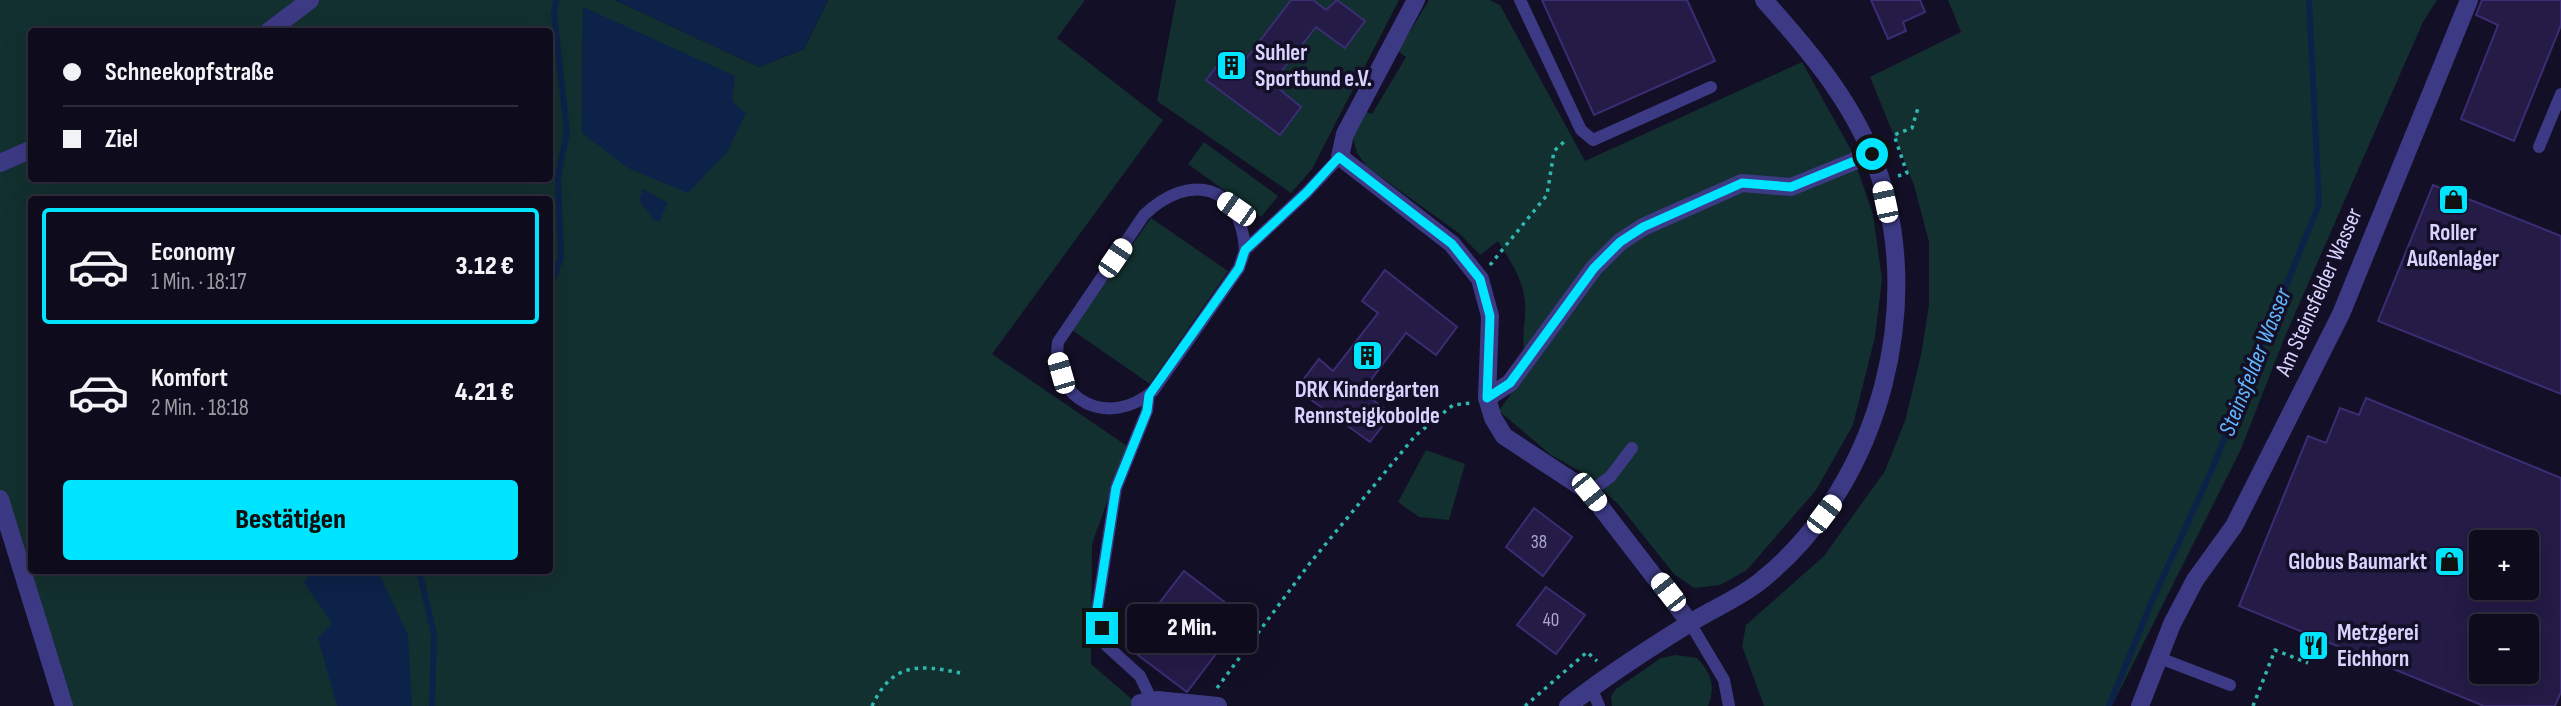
<!DOCTYPE html>
<html lang="de">
<head>
<meta charset="utf-8">
<style>
	body { margin:0; font-family:"Sofia Sans Condensed",sans-serif; background:#171425; color:#f1f3f6; height:100vh; display:flex; flex-direction:column; font-size:26px; white-space:nowrap }
	* { box-sizing:border-box; margin:0 }
	p { font-size:23px; color:#9b9ba3 }
	.icon { flex:none; width:38px; height:38px; fill:none; stroke:currentColor; stroke-width:2; stroke-linecap:round; stroke-linejoin:round }
	.map { position:relative; flex:1; overflow:hidden }
	.panel { position:absolute; left:28px; top:196px; width:525px; height:378px; display:flex; flex-direction:column; background:#0e0b1c; border-radius:7px; box-shadow:0 7px 28px #0002,0 0 0 2px #2e2b3b }
	.panel>* { flex:none }
	.banner { position:absolute; left:28px; top:28px; width:525px; height:154px; border-radius:7px; box-shadow:0 7px 28px #0002,0 0 0 2px #2e2b3b; display:grid; align-content:center; height:154px; padding:0 35px; background:#0e0b1c }
	.controls { position:absolute; left:2469px; top:530px; display:grid; gap:14px }
	.controls a { display:grid; place-items:center; width:70px; height:70px; border-radius:7px; background:#0e0b1c; box-shadow:0 7px 28px #0002,0 0 0 2px #2e2b3b; font-size:35px }
	.end { position:absolute; width:32px; height:32px; margin:-16px; border:9px solid #00e5ff; background:#111; box-shadow:0 0 0 4px #111 }
	.from { border-radius:50% }
	.bubble { position:absolute; height:49px; border-radius:7px; background:#0e0b1c; box-shadow:0 7px 28px #0002,0 0 0 2px #2e2b3b; font-size:23px; font-weight:800; line-height:49px; text-align:center }
	.car { position:absolute; width:21px; height:42px; margin:-21px -10px; border-radius:9px; box-shadow:0 0 5px 2px #0007; background:linear-gradient(#fff 24%,#345 0 40%,#fff 0 76%,#345 0 86%,#fff 0) }
	.banner b { display:flex; align-items:center; gap:24px; height:66px; font-size:26px }
	.banner b+b { border-top:2px solid #2e2b3b }
	.banner i { width:18px; height:18px; background:#f1f3f6 }
	ul { padding:12px 0 0; list-style:none }
	li { display:flex; align-items:center; gap:21px; height:116px; margin:0 14px 10px; padding:0 21px; border:4px solid transparent; border-radius:7px }
	li div { flex:1 }
	li b { display:block; font-size:26px }
	li em { font-style:normal; font-weight:800 }
	li.on { border-color:#00e5ff }
	li>.icon { width:63px; height:63px; stroke-width:1.5 }
	.action { display:flex; gap:14px; margin-top:auto; padding:14px 35px }
	.action a { flex:1; height:80px; border-radius:7px; background:#00e5ff; color:#111; font-size:28px; font-weight:800; line-height:80px; text-align:center }
	.map>svg:first-child { display:block }
	.green { fill:#12302f; fill-rule:evenodd }
	.water { fill:#0c2248 }
	.lines { fill:none; stroke-linecap:round; stroke-linejoin:round }
	.stream { stroke:#0c2248; stroke-width:6 }
	.building { fill:#241b47; stroke:#3b2d73; stroke-width:2; fill-rule:evenodd }
	.path { stroke:#2fb8b0; stroke-width:3.5; stroke-dasharray:3.5 5; stroke-linecap:butt }
	.service { stroke:#3d3a85; stroke-width:12 }
	.minor { stroke:#3d3a85; stroke-width:18 }
	.route { stroke:#00e5ff; stroke-width:9 }
	.labels { text-anchor:middle; dominant-baseline:central; stroke-width:7; stroke-linejoin:round; paint-order:stroke }
	.number-label { font-size:19px; fill:#aca6d1 }
	.poi-label { font-size:23px; font-weight:bold; fill:#d9d4ff; stroke:#130f26; text-anchor:start }
	.street-label { font-size:23px; fill:#d9d4ff; stroke:#130f26 }
	.water-label { font-size:24px; font-style:italic; fill:#62b6ff; stroke:#130f26 }
</style>
</head>
<body>
<div class="map">
<svg width="2561" height="706" viewBox="0 0 2561 706">
	<rect width="100%" height="100%" fill="#130f26"/>
	<!-- green -->
	<g class="green">
		<path d="M 0,0 L 615,0 L 759,67 L 804,49 L 828,0 L 1085,0 L 1057,38 L 1163,120 L 992,354 L 1127,446 L 1092,544 L 1091,664 L 1140,706 L 64,706 L 0,499 ZM 583,7 L 731,142 L 727,152 L 582,133 ZM 32,32 L 550,32 L 550,178 L 32,178 ZM 32,200 L 550,200 L 550,570 L 32,570 Z"/>
		<polygon points="1176,0 1399,0 1312,169 1291,193 1157,101"/>
		<path d="M 1429,0 L 1490,0 L 1500,5 L 1585,161 L 1802,62 L 1850,148 L 1873,214 L 1882,279 L 1875,337 L 1853,425 L 1816,490 L 1747,570 L 1720,585 L 1694,588 L 1674,574 L 1618,504 L 1585,474 L 1551,455 L 1499,411 L 1531,365 C 1517,345 1527,324 1525,301 C 1523,279 1509,259 1498,241 L 1480,255 L 1460,234 L 1367,167 L 1357,153 L 1351,131 L 1364,111 L 1372,114 L 1406,57 L 1398,51 Z"/>
		<polygon points="1948,0 2437,0 2423,22 2286,334 2241,449 2112,706 1764,706 1742,646 1746,625 1824,556 1885,471 1905,421 1921,355 1929,305 1929,242 1914,185 1870,77 1961,32"/>
		<polygon points="1204,142 1278,196 1261,217 1188,164"/>
		<polygon points="1151,218 1228,271 1150,384 1072,330"/>
		<polygon points="1426,450 1465,464 1449,520 1419,517 1398,502"/>
		<path d="M 1676,655 L 1697,658 C 1711,673 1716,686 1708,706 L 1612,706 L 1611,696 L 1616,689 L 1661,658 Z"/>
	</g>
	<!-- water -->
	<g class="water">
		<polygon points="615,0 828,0 804,49 759,67"/>
		<polygon points="583,7 735,76 732,101 746,113 727,152 688,193 628,168 582,133"/>
		<polygon points="643,189 668,203 659,222 653,219 639,200"/>
		<polygon points="312,570 378,571 408,635 412,706 337,706 318,638 332,623 304,583"/>
	</g>
	<g class="lines">
		<!-- stream -->
		<g class="stream">
			<polyline points="550,287 561,258 558,176 567,132 554,13 556,0"/>
			<polyline points="419,570 434,634 432,706"/>
			<polyline points="2109,706 2152,601 2213,467 2319,204 2309,0"/>
		</g>
	</g>
	<!-- building -->
	<g class="building">
		<polygon points="1291,0 1313,0 1326,10 1337,0 1365,21 1345,48 1316,27 1272,83 1301,107 1280,135 1206,80 1228,52 1243,63"/>
		<polygon points="1542,0 1687,0 1715,61 1594,115"/>
		<polygon points="1871,0 1920,0 1925,12 1903,22 1906,31 1888,39"/>
		<polygon points="2482,0 2561,0 2561,25 2514,141 2461,119 2498,25 2476,15"/>
		<polygon points="2433,185 2561,236 2561,394 2378,321"/>
		<polygon points="1385,270 1457,327 1436,355 1406,333 1362,392 1392,414 1370,442 1296,389 1319,359 1333,371 1378,313 1362,301"/>
		<path d="M 2366,398 L 2561,478 L 2561,692 L 2555,706 L 2484,706 L 2239,606 L 2308,436 L 2326,443 L 2340,408 L 2359,415 ZM 2482,542 L 2527,542 L 2527,588 L 2482,588 ZM 2482,626 L 2527,626 L 2527,672 L 2482,672 Z"/>
		<polygon points="1534,508 1572,537 1543,576 1506,547"/>
		<polygon points="1184,571 1244,617 1187,692 1126,646"/>
		<polygon points="1546,587 1585,615 1556,654 1517,625"/>
	</g>
	<g class="lines">
		<!-- path -->
		<g class="path">
			<polyline points="1898,176 1907,173 1894,135 1912,128 1918,108"/>
			<polyline points="1490,265 1547,195 1554,151 1567,139"/>
			<polyline points="1217,688 1310,563 1415,436 1453,405 1471,403"/>
			<path d="M 872,706 C 892,663 918,664 960,673"/>
			<polyline points="1525,706 1587,652 1597,661"/>
			<polyline points="2253,706 2275,650 2308,663"/>
		</g>
		<!-- service -->
		<g class="service">
			<polyline points="1520,0 1581,130 1593,140 1711,87"/>
			<polyline points="2539,147 2561,94"/>
			<path d="M 1245,250 C 1241,183 1189,172 1144,215 L 1058,342 C 1050,401 1109,429 1153,391 L 1239,268 L 1245,250 L 1307,192 L 1340,157"/>
			<polyline points="1149,395 1147,411 1116,488 1097,610 1107,646 1140,676 1152,701"/>
			<polyline points="1589,492 1610,477 1632,448"/>
			<polyline points="1690,623 1724,680 1729,706"/>
			<polyline points="2157,657 2230,685"/>
			<polyline points="1591,687 1599,706"/>
		</g>
		<!-- minor -->
		<g class="minor">
			<polyline points="1416,0 1345,134 1340,157 1452,244 1480,279 1490,316 1487,398 1493,418 1504,436 1589,492 1690,623"/>
			<polyline points="268,32 310,0"/>
			<polyline points="0,163 32,149"/>
			<polyline points="1487,398 1510,383 1594,268 1620,242 1643,227 1742,183 1791,187 1872,154"/>
			<polyline points="0,499 64,706"/>
			<polyline points="1140,703 1157,700 1218,706"/>
			<path d="M 1568,706 C 1606,676 1648,649 1690,623 C 1714,608 1742,597 1763,579 C 1881,483 1930,298 1872,155 C 1848,96 1806,47 1764,0"/>
			<polyline points="2140,706 2172,624 2195,580 2234,526 2341,314 2469,0"/>
		</g>
	</g>
	<g class="lines">
		<!-- route -->
		<polyline class="route" points="1102,628 1097,610 1116,488 1147,411 1149,395 1239,268 1245,250 1307,192 1339,157 1452,244 1480,279 1490,316 1487,398 1510,383 1594,268 1620,242 1643,227 1742,183 1791,187 1872,154"/>
	</g>
	<!-- icons -->
	<defs>
		<symbol id="building-square" viewBox="-11 -11 22 22"><rect x="-9" y="-9" width="18" height="18" rx="4" fill="#00e5ff" stroke="#130f26"/><path d="M-4-6H4V6H1V3H-1V6H-4ZM-2.5-4.3h1.7v1.8h-1.7ZM.8-4.3h1.7v1.8H.8ZM-2.5-1h1.7V.8h-1.7ZM.8-1h1.7V.8H.8Z" fill="#111"/></symbol>
		<symbol id="shop-square" viewBox="-11 -11 22 22"><rect x="-9" y="-9" width="18" height="18" rx="4" fill="#00e5ff" stroke="#130f26"/><path d="M-5-2.5h2.3a2.7 3.5 0 0 1 5.4 0H5L5.5 6h-11ZM-1.5-2.5h3a1.5 2.3 0 0 0-3 0Z" fill="#111"/></symbol>
		<symbol id="restaurant-square" viewBox="-11 -11 22 22"><rect x="-9" y="-9" width="18" height="18" rx="4" fill="#00e5ff" stroke="#130f26"/><path d="M-5-6h1v4h1v-4h1v4h1v-4h1v5L-1.5 .5V6h-2V.5L-5-1ZM5-6V6H3V1.5H1.5Q1.5-4 5-6Z" fill="#111"/></symbol>
	</defs>
	<g fill-rule="evenodd">
		<use href="#building-square" x="1214" y="48" width="35" height="35"/>
		<use href="#shop-square" x="2436" y="182" width="35" height="35"/>
		<use href="#building-square" x="1350" y="338" width="35" height="35"/>
		<use href="#shop-square" x="2432" y="544" width="35" height="35"/>
		<use href="#restaurant-square" x="2296" y="628" width="35" height="35"/>
	</g>
	<g class="labels">
		<!-- number labels -->
		<g class="number-label">
			<text x="1539" y="542">38</text>
			<text x="1551" y="620">40</text>
		</g>
		<!-- poi labels -->
		<g class="poi-label">
			<text x="1255" y="53">Suhler<tspan x="1255" dy="26">Sportbund e.V.</tspan></text>
			<text x="2453" y="233" text-anchor="middle">Roller<tspan x="2453" dy="26">Außenlager</tspan></text>
			<text x="1367" y="390" text-anchor="middle">DRK Kindergarten<tspan x="1367" dy="26">Rennsteigkobolde</tspan></text>
			<text x="2427" y="562" text-anchor="end">Globus Baumarkt</text>
			<text x="2337" y="633">Metzgerei<tspan x="2337" dy="26">Eichhorn</tspan></text>
		</g>
		<!-- street labels -->
		<g class="street-label">
			<text transform="translate(2319 292) rotate(-66)">Am Steinsfelder Wasser</text>
		</g>
		<!-- water labels -->
		<g class="water-label">
			<text transform="translate(2255 362) rotate(-68)">Steinsfelder Wasser</text>
		</g>
	</g>
</svg>
<div class="controls">
<a>+</a>
<a>−</a>
</div>
<i class="end from" style="left:1872px;top:154px"></i>
<i class="end" style="left:1102px;top:628px"></i>
<div class="bubble" style="left:1127px;top:604px;width:130px">2 Min.</div>
<i class="car" style="left:1885px;top:202px;rotate:348deg"></i>
<i class="car" style="left:1236px;top:209px;rotate:305deg"></i>
<i class="car" style="left:1115px;top:258px;rotate:34deg"></i>
<i class="car" style="left:1061px;top:373px;rotate:344deg"></i>
<i class="car" style="left:1589px;top:492px;rotate:141deg"></i>
<i class="car" style="left:1824px;top:514px;rotate:37deg"></i>
<i class="car" style="left:1668px;top:592px;rotate:322deg"></i>
<div class="banner">
<b><i class="from"></i>Schneekopfstraße</b>
<b><i></i>Ziel</b>
</div>
<section class="panel">
<ul>
<li class="on"><svg class="icon" aria-label="car" viewBox="0 0 24 24"><path d="M5 17H2v-5l4-1 3-4h7l3 4 3 1v5h-3M9 17h6M6 11h13"/><circle cx="7" cy="17" r="2"/><circle cx="17" cy="17" r="2"/></svg><div><b>Economy</b><p>1 Min. · 18:17</p></div><em>3.12 €</em></li>
<li><svg class="icon" aria-label="car" viewBox="0 0 24 24"><path d="M5 17H2v-5l4-1 3-4h7l3 4 3 1v5h-3M9 17h6M6 11h13"/><circle cx="7" cy="17" r="2"/><circle cx="17" cy="17" r="2"/></svg><div><b>Komfort</b><p>2 Min. · 18:18</p></div><em>4.21 €</em></li>
</ul>
<div class="action"><a>Bestätigen</a></div>
</section>
</div>
</body>
</html>
